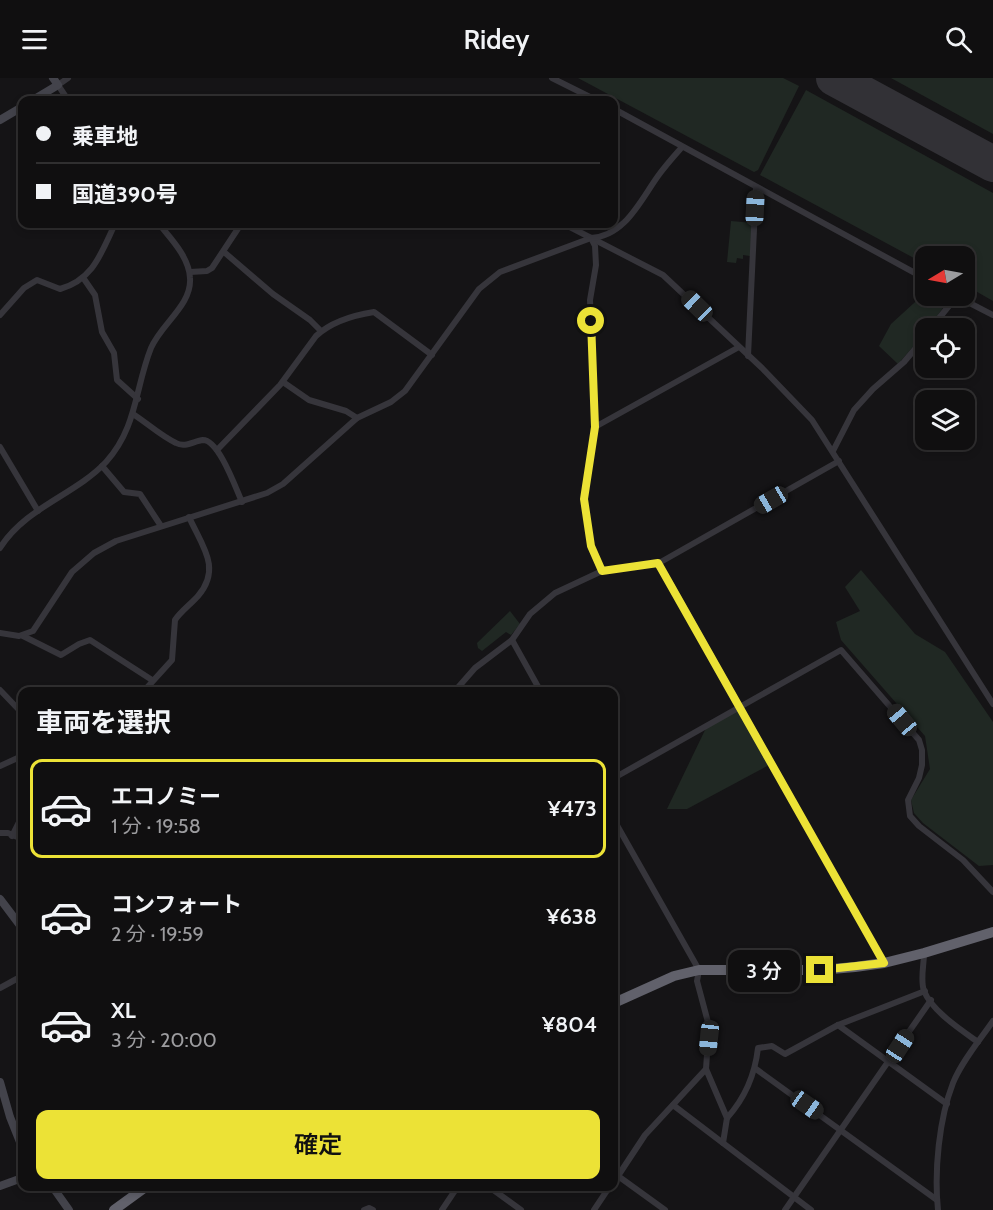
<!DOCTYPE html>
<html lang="ja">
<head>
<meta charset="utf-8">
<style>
	body { margin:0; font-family:Cabin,"Noto Sans JP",sans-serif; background:#1e1d1e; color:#f1f3f6; height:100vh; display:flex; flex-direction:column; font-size:22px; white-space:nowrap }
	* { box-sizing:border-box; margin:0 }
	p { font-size:20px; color:#9c9c9f }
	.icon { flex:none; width:33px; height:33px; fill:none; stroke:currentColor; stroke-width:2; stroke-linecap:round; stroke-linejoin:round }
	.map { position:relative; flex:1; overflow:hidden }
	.drawer { position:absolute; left:18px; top:609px; width:600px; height:504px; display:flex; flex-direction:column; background:#100f10; border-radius:12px; box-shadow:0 3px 9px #0003,0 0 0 2px #302f30 }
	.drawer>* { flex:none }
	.guide { position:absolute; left:18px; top:18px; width:600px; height:132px; border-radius:12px; box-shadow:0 3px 9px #0003,0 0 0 2px #302f30; display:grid; align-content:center; height:132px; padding:0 18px; background:#100f10 }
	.needle { width:39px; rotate:260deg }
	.tools { position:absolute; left:915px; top:168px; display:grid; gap:12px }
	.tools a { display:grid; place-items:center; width:60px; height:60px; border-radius:12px; background:#100f10; box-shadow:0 3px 9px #0003,0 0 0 2px #302f30; font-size:30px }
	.end { position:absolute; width:27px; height:27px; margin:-14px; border:8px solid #ece236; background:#111; box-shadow:0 0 0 3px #111 }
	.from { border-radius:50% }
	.bubble { position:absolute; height:42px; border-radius:12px; background:#100f10; box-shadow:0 3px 9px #0003,0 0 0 2px #302f30; font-size:20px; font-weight:600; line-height:42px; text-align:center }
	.car { position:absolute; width:18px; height:36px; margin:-18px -9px; border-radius:8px; box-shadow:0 0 4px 2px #0007; background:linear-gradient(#222 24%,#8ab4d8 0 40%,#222 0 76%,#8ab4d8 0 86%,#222 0) }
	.guide b { display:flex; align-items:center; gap:21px; height:57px; font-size:22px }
	.guide b+b { border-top:2px solid #302f30 }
	.guide i { width:15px; height:15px; background:#f1f3f6 }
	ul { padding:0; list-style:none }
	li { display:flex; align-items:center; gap:18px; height:99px; margin:0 12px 9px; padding:0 6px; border:3px solid transparent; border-radius:12px }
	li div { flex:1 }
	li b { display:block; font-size:22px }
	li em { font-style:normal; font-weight:600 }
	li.on { border-color:#ece236 }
	li>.icon { width:54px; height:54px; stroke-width:1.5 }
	h2 { padding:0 18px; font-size:27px; line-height:72px }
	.cta { display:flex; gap:12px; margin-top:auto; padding:12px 18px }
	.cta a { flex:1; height:69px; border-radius:12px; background:#ece236; color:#111; font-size:24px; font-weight:600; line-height:69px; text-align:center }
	header { display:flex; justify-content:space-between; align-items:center; height:78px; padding:0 18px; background:#100f10; font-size:27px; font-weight:600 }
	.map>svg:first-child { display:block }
	.green { fill:#202823 }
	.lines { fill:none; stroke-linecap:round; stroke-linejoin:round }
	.runway { stroke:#323136; stroke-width:36 }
	.street { stroke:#36353b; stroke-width:6 }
	.secondary { stroke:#43434b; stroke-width:8 }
	.highway { stroke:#61616b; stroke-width:10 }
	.route { stroke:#ece236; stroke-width:8 }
</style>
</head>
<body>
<header><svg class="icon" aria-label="menu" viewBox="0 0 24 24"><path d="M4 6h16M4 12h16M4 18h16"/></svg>Ridey<svg class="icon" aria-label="search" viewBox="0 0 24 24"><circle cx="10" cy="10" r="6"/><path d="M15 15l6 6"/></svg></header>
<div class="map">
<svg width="993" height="1132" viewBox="0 0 993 1132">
	<rect width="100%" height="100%" fill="#151416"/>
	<!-- green -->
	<g class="green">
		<polygon points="578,0 783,0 799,8 758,92 754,94"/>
		<polygon points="891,0 993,0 993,56"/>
		<polygon points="806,12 993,115 993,223 965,207 964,178 926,178 925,186 760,97"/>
		<polygon points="731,143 753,145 750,178 743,177 743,181 737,180 736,185 727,184"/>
		<polygon points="925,215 926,218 951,219 928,250 926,250 924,256 898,286 879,268 891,246"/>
		<polygon points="861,492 915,556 945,574 993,644 993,787 979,788 923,745 914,735 911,722 930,691 925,658 841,562 836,544 860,533 845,509"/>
		<polygon points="510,533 520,546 511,557 506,554 482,573 478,570 477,565"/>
		<polygon points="738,631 769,687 687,731 667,731 706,650"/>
	</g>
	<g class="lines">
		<!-- runway -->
		<polyline class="runway" points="834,0 993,86"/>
		<!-- street -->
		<g class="street">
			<polyline points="68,0 58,7 68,22"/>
			<polyline points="552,0 596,22"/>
			<polyline points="614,31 926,201"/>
			<polyline points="564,146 663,197 762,290 812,342 993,626"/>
			<polyline points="591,160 595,168 596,187 590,222 595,349 584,421 591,468 602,493"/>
			<polyline points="224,174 273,216 310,242 321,253"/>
			<polyline points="190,194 207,193 212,190 241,146"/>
			<polyline points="84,201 95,217 102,254 114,275 117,302 138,321"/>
			<polyline points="956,218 993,237"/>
			<path d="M 0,237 L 24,210 L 37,202 L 60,211 C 94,201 101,175 115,146"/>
			<polyline points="931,250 957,218"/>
			<polyline points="748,278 756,109"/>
			<polyline points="283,304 309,322 346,333 357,340"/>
			<path d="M 133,336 C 147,345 161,358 176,365 C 185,370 194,363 203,362 C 219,362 236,411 242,424"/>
			<polyline points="595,349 739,269"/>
			<polyline points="0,369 38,433"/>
			<path d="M 217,372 L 280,307 L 316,258 C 331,244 355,237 374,234 L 432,277"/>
			<polyline points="833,373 854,332 873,311 904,284 926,258"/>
			<polyline points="102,388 124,414 140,416 161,448"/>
			<path d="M 0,470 C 26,429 75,417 106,384 C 137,350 135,310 151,270 C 161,246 192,227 190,200 C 189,179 171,161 159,146"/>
			<polyline points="659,485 884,885"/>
			<path d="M 0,555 L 19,558 L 33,553 L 72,494 L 94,475 L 116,463 L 267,415 L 283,406 L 357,340 L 391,324 L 405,313 L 479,211 L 500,194 L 591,160 C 625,158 640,123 658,98 C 665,88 674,78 682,69"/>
			<polyline points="23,558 61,577 79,566 90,562 152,602"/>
			<polyline points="512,562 541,614"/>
			<polyline points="0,612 22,635"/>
			<path d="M 143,614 L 172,582 L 175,542 C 181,533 191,526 198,518 C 222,490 202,468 189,439"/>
			<polyline points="454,614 475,590 512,562 530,536 555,515 602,493 659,485 839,383"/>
			<polyline points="0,688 22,678"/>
			<polyline points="614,700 841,572 919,662 922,672 922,687 919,700 908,722 910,738 919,748 963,782 993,814"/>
			<polyline points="614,742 699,892 697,903 709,948 706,991 727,1040 723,1065"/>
			<polyline points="0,755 8,755 22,761"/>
			<polyline points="12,758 22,738"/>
			<path d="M 924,875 C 924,887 920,902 924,913 C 932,933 961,952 978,964"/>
			<polyline points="0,910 22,898"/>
			<polyline points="838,947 947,1026"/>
			<polyline points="756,991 937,1122"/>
			<polyline points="673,1027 811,1132"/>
			<path d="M 727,1040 C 745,1020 755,996 758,970 L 772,968 L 785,976 L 838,947 L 925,913"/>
			<polyline points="618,1098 665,1132"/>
			<polyline points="614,1104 645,1057 706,991"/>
			<polyline points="488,1108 521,1132"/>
			<polyline points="364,1132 369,1130 373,1132"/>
			<polyline points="442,1132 458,1108"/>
			<polyline points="594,1132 610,1108"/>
			<polyline points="785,1132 931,922"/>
			<path d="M 938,1132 C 934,1093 939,1041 953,1005 C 962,983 980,962 993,943"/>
		</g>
		<!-- secondary -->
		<g class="secondary">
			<polyline points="33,22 58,7 53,0"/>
			<polyline points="0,42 22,29"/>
			<polyline points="0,821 22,850"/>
			<polyline points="0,1004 10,1039 22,1069"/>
			<polyline points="0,1108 22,1100"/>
			<polyline points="52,1108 69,1132"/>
		</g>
		<!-- highway -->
		<g class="highway">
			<polyline points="614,925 674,898 699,892 820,892 855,889 884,885 924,875 993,854"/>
			<polyline points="114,1132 147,1108"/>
		</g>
	</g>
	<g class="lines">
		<!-- route -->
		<polyline class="route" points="591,243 595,349 584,421 591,468 602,493 658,485 884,885 820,892"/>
	</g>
</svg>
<div class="tools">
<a><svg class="needle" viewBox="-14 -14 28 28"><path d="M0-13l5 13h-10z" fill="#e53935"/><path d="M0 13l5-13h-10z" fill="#9c9c9f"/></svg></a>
<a><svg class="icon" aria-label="locate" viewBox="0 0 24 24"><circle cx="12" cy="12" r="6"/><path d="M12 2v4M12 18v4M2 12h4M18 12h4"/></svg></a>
<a><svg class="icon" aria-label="layers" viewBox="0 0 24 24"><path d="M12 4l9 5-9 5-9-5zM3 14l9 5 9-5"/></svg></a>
</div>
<i class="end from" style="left:591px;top:243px"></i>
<i class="end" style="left:820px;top:892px"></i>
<div class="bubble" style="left:728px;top:872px;width:72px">3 分</div>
<i class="car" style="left:755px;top:130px;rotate:3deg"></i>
<i class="car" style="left:697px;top:228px;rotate:314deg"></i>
<i class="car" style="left:771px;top:422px;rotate:240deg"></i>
<i class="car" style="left:902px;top:642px;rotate:320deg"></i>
<i class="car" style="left:709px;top:960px;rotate:186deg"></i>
<i class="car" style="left:900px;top:968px;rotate:33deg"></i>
<i class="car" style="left:807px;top:1027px;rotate:125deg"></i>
<div class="guide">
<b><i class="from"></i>乗車地</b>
<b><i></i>国道390号</b>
</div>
<section class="drawer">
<h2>車両を選択</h2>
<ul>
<li class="on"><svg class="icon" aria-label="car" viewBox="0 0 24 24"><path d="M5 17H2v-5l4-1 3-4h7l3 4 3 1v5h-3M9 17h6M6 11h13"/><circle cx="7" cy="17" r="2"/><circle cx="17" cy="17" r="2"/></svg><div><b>エコノミー</b><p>1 分 · 19:58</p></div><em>¥473</em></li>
<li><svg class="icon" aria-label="car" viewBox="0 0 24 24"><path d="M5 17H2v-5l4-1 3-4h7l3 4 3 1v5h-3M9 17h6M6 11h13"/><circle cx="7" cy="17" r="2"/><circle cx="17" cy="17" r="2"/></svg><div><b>コンフォート</b><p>2 分 · 19:59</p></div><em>¥638</em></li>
<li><svg class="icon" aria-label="car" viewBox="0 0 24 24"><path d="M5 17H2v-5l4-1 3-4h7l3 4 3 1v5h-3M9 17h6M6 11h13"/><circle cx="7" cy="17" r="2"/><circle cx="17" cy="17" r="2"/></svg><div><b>XL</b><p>3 分 · 20:00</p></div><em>¥804</em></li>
</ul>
<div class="cta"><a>確定</a></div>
</section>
</div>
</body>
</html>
